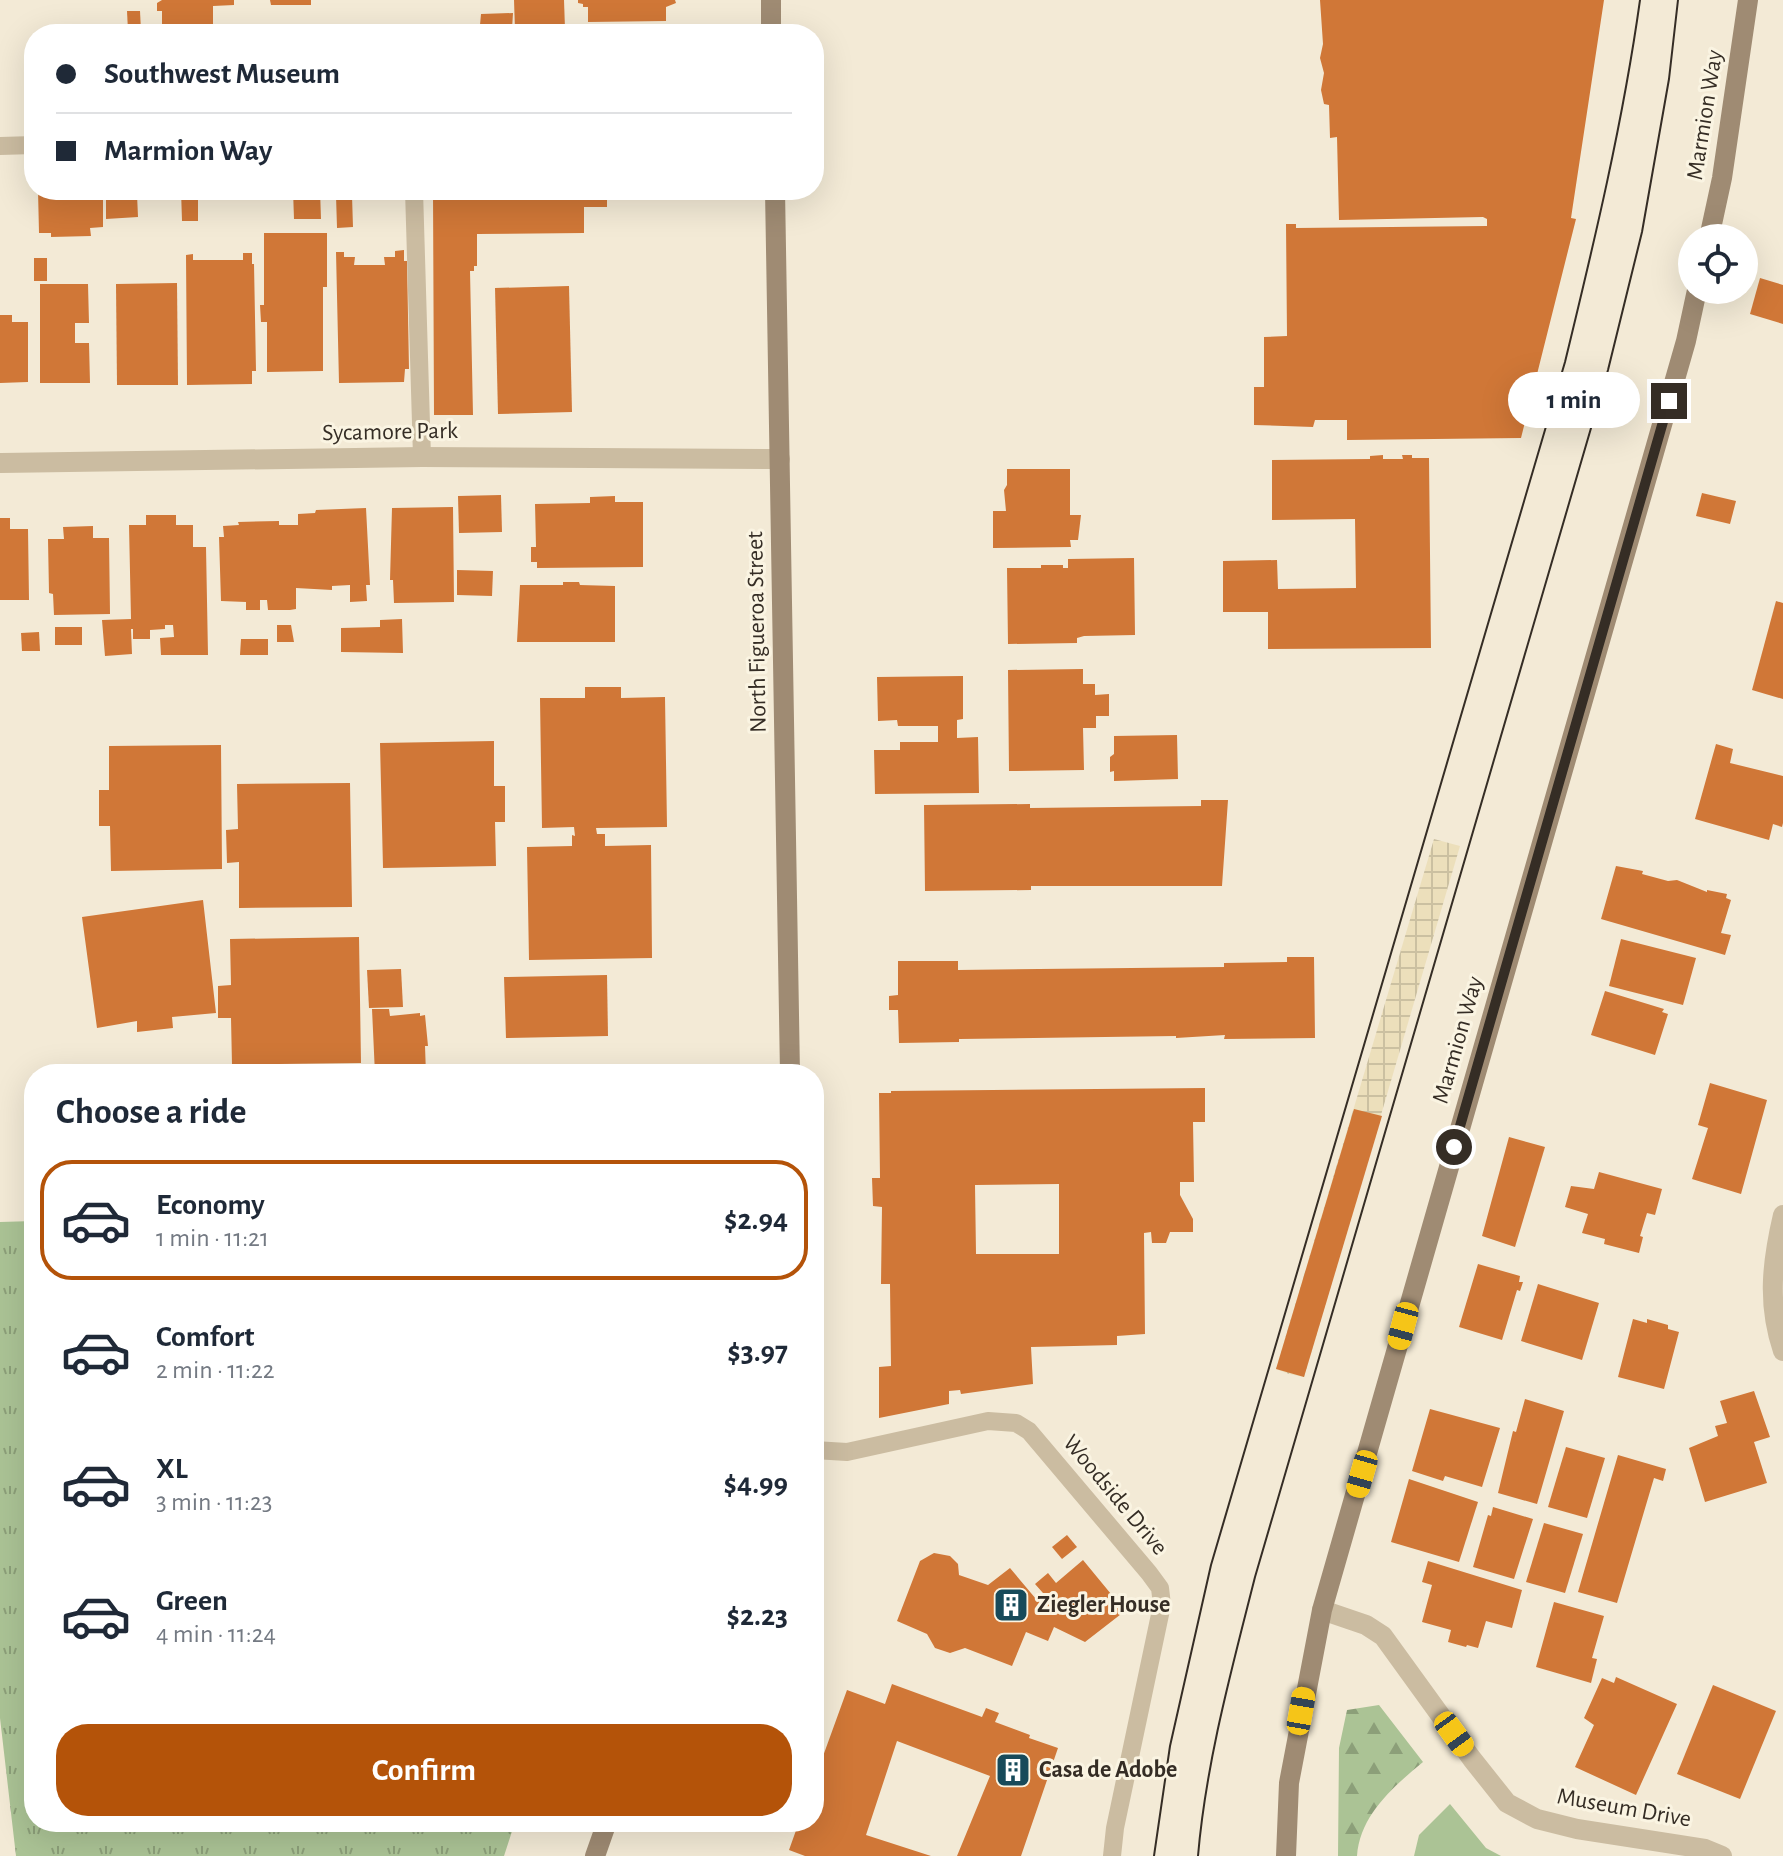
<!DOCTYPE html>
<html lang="en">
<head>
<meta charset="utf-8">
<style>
	body { margin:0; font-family:"Alegreya Sans",sans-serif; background:#f2f2f3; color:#1f2937; height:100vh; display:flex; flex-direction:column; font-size:30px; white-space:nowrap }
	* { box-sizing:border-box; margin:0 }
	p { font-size:26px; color:#747a83 }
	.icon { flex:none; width:44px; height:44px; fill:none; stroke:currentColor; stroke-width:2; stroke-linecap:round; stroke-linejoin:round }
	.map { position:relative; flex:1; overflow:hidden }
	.sheet { position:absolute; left:24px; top:1064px; width:800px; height:768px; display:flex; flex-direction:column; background:#fff; border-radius:32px; box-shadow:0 8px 32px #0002 }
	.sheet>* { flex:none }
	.banner { position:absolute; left:24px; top:24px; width:800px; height:176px; border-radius:32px; box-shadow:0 8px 32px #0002; display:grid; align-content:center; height:176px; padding:0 32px; background:#fff }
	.controls { position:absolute; left:1678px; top:224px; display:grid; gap:16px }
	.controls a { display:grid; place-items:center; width:80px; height:80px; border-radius:50%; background:#fff; box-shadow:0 8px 32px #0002; font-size:40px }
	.end { position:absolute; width:36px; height:36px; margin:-18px; border:10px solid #352d25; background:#fff; box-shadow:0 0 0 4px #fff }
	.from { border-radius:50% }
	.bubble { position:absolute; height:56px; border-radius:28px; background:#fff; box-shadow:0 8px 32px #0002; font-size:26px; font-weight:700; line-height:56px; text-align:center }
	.car { position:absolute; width:24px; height:48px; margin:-24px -12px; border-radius:10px; box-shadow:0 0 6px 2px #0007; background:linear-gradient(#f5c518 24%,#345 0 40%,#f5c518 0 76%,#345 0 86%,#f5c518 0) }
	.banner b { display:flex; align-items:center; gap:28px; height:76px; font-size:30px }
	.banner b+b { border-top:2px solid #e0e1e3 }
	.banner i { width:20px; height:20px; background:#1f2937 }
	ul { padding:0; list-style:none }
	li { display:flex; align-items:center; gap:24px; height:120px; margin:0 16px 12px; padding:0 16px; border:4px solid transparent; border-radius:32px }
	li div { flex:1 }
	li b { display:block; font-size:30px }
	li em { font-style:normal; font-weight:700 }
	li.selected { border-color:#b45309 }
	li>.icon { width:72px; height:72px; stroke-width:1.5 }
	h2 { padding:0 32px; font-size:36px; line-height:96px }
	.action { display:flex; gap:16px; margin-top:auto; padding:16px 32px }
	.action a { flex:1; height:92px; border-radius:32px; background:#b45309; color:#fff; font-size:32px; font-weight:700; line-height:92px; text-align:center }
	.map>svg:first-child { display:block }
	.green { fill:#abc395 }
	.forest { fill:url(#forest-firs) }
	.park { fill:url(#park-tufts) }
	.plaza { fill:url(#plaza-grid) }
	.building { fill:#d07737; fill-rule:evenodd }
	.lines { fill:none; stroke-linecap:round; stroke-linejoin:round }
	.lane { stroke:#cbbca1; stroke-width:18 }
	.street { stroke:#cbbca1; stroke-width:20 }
	.secondary { stroke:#9f8b73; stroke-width:20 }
	.tram { stroke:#352d25; stroke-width:2 }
	.route { stroke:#352d25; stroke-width:10 }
	.labels { text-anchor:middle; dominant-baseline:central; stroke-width:6; stroke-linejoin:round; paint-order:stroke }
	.street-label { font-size:24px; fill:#352d25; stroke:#faf4e2 }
	.poi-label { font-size:24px; font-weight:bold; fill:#352d25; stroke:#faf4e2; text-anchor:start }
</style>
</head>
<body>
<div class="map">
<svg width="1783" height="1856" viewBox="0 0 1783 1856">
	<defs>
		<pattern id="forest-firs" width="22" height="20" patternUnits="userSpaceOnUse" patternTransform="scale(2)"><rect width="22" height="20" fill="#abc395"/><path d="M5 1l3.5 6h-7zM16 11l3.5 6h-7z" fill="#8c9f79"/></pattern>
		<pattern id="park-tufts" width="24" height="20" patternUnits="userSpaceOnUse" patternTransform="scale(2)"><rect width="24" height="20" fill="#abc395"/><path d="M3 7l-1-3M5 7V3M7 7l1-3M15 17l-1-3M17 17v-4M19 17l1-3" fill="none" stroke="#8c9f79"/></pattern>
		<pattern id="plaza-grid" width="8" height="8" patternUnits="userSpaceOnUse" patternTransform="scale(2)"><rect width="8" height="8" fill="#ecdfbb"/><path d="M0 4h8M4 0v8" fill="none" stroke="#cbc0a1"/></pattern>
	</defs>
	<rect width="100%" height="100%" fill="#f3ead6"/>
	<!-- green -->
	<polygon class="green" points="1450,1804 1486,1848 1501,1856 1414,1856 1419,1835"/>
	<!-- forest -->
	<path class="forest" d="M 1379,1705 L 1423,1762 C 1393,1787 1360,1815 1357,1856 L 1338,1856 L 1339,1748 L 1347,1710 Z"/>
	<!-- park -->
	<polygon class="park" points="34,1221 34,1822 515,1822 504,1856 16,1856 0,1718 0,1222"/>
	<!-- plaza -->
	<polygon class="plaza" points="1434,839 1460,846 1304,1377 1289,1374 1276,1369"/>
	<!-- building -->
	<g class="building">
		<polygon points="162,0 234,0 234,5 213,6 213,34 162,34 162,11 157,11 157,3"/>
		<polygon points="270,0 311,0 311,5 271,5"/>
		<polygon points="514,0 564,0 565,29 515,30"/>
		<polygon points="578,0 675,0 676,3 666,7 666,21 588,22 588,7 583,7 583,4 578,3"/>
		<polygon points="1320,0 1604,0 1571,218 1576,219 1521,438 1347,440 1347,420 1315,420 1313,427 1254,425 1254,387 1264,387 1264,337 1287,336 1286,224 1296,224 1296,228 1487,226 1487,219 1483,217 1339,220 1337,137 1330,138 1329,105 1324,104 1321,90 1324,73 1320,58 1323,44"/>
		<polygon points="127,11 140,11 141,31 128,31"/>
		<polygon points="513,13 512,29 480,25 481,14"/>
		<polygon points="38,190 103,190 103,227 90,228 91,236 51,237 51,233 39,233"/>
		<polygon points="106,190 149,190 149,193 137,194 138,217 106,219"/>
		<polygon points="181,190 218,190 218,199 198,199 198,221 182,221"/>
		<polygon points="293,190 320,190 321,219 294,219"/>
		<polygon points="433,190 607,190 607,207 584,207 584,233 477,234 477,266 474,266 474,271 470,271 473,415 434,415"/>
		<polygon points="336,196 352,196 353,227 337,228"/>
		<polygon points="264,233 327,233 327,287 323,287 323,371 267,372 267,322 261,322 260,305 264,305"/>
		<polygon points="404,250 404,261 407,261 409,369 405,369 404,382 339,383 336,252 344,252 344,257 355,257 354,265 385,265 384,257 395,257 395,251"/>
		<polygon points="243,253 252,253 252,264 254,264 256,371 252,371 252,384 187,385 186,255 193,254 193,260 243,260"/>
		<rect x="34" y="258" width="13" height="23"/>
		<polygon points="1760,278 1783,285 1783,324 1750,314"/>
		<polygon points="177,283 178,385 117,385 116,284"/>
		<polygon points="40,284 88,284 89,323 75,323 75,343 89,343 90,383 40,383"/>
		<polygon points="569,286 572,412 498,414 495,288"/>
		<polygon points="0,315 12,315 12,322 28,322 28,382 0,383"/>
		<polygon points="1383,455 1383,459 1403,459 1402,455 1412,455 1412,458 1429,458 1431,648 1268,649 1268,612 1223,612 1223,561 1277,560 1278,589 1356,588 1355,519 1272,520 1272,460 1370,459 1370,456"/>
		<polygon points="1007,469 1070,469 1070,515 1081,515 1078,540 1070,540 1071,547 993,548 993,511 1006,511 1004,490 1007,485"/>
		<polygon points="1702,493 1736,501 1730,524 1696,516"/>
		<polygon points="501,495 502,532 459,533 458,496"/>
		<polygon points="615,496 615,502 643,502 643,567 537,568 537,562 531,562 531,547 536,547 535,504 590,503 590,497"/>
		<polygon points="453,507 454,602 394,603 393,580 390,580 392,508"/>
		<polygon points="366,508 370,585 366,585 367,601 350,602 350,585 332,586 332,590 296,588 296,609 290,610 268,610 267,600 260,600 260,610 246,610 246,602 221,601 219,537 224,537 223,526 239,525 238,522 279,521 279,525 298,525 298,514 315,513 316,510"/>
		<polygon points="146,515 176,515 176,525 193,525 193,547 206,547 208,655 161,655 160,638 174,637 173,625 165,625 165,629 150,630 150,639 133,639 133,629 131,629 132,654 105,656 102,620 131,619 129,525 146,525"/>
		<polygon points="0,518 10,518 10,529 28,529 29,600 0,600"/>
		<polygon points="93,526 93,538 109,538 110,614 54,615 53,594 49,593 48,539 64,539 63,527"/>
		<polygon points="1134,558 1135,635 1084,636 1077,638 1077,643 1008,644 1007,568 1041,568 1041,565 1063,565 1063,568 1068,568 1068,559"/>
		<polygon points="457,570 493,571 492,596 457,595"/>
		<polygon points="563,582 579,582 580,585 615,586 615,642 517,642 520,585 563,585"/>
		<polygon points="1776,601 1783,603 1783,699 1752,690"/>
		<polygon points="402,619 403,653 341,652 341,628 380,627 380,620"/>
		<polygon points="277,625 291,625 294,642 277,642"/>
		<rect x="55" y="627" width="27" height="18"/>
		<polygon points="39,632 40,651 22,651 21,633"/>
		<polygon points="241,639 268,639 268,655 240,655"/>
		<polygon points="1083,669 1083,684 1095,684 1095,695 1109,694 1109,716 1096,716 1096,728 1083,728 1084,770 1009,771 1008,670"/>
		<polygon points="963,676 963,719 957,720 957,738 978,737 979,793 875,794 874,750 900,750 900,742 938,742 938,726 898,726 897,720 878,721 877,677"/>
		<polygon points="585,687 621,687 621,698 665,697 667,827 596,828 597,834 605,834 605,846 651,845 652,958 529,960 527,847 572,846 572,835 575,836 574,827 542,828 540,698 585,698"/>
		<polygon points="1177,735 1178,779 1114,781 1114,771 1110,772 1110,757 1114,754 1114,736"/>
		<polygon points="494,741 494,786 505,786 505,822 495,822 496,866 383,868 380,743"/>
		<polygon points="1716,744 1733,749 1730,763 1783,776 1783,823 1782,827 1773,824 1769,840 1695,819"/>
		<polygon points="221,745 222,869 111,871 110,826 99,826 99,790 109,790 109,746"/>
		<polygon points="350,783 352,907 239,908 239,862 227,863 226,830 238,829 237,784"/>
		<polygon points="1201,800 1228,800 1222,886 1031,886 1031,890 925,891 924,805 1030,804 1030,808 1201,806"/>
		<polygon points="1616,866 1643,871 1642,874 1668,881 1677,880 1707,892 1707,890 1727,894 1726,898 1731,900 1721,933 1731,935 1725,955 1601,919"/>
		<polygon points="203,900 216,1013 172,1017 173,1028 137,1032 137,1021 97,1028 82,917"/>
		<polygon points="359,937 361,1063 279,1064 279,1074 257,1074 257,1065 232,1065 231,1018 218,1018 218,986 231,985 230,939"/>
		<polygon points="1621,939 1696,958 1683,1005 1609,986"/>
		<polygon points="1287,957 1314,957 1315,1038 1224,1039 1225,1035 1176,1038 1176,1036 959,1039 959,1042 899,1043 898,1010 889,1010 889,996 898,995 898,961 958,961 958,970 1224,967 1224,963 1287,962"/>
		<polygon points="401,969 403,1007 369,1008 367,970"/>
		<polygon points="607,975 608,1036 506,1038 504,977"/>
		<polygon points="1605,991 1664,1009 1662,1012 1668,1014 1655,1055 1591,1035"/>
		<polygon points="372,1009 389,1009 390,1016 420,1013 420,1016 425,1015 428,1046 425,1046 426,1074 375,1074"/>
		<polygon points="1710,1083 1767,1100 1741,1194 1692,1179 1708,1128 1698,1125"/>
		<path d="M 1205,1088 L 1205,1122 L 1193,1122 L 1194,1182 L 1180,1182 L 1180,1195 L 1193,1219 L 1193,1232 L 1170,1232 L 1166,1243 L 1152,1243 L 1151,1232 L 1144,1233 L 1145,1334 L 1117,1336 L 1117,1345 L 1031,1347 L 1033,1384 L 961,1394 L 960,1390 L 949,1391 L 949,1404 L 879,1418 L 879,1367 L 891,1366 L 890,1284 L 881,1284 L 882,1207 L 873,1206 L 872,1178 L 880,1178 L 879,1093 L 891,1093 L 891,1091 ZM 1059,1184 L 1059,1254 L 976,1254 L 975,1185 Z"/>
		<polygon points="1354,1109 1382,1116 1304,1377 1276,1369"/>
		<polygon points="1509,1137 1545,1147 1515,1247 1482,1236"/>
		<polygon points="1599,1172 1662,1189 1655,1215 1647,1213 1640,1236 1643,1237 1639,1253 1604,1244 1605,1239 1582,1233 1588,1214 1565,1207 1571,1186 1594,1189"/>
		<polygon points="1478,1264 1520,1276 1519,1282 1523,1282 1520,1291 1517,1290 1502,1340 1459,1327"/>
		<polygon points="1538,1284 1599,1303 1582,1360 1521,1341"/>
		<polygon points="1633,1319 1647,1323 1647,1319 1668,1325 1668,1329 1679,1332 1664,1389 1618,1377"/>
		<polygon points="1754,1391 1770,1437 1754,1442 1767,1483 1705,1502 1689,1448 1718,1436 1715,1426 1727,1423 1720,1401"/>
		<polygon points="1525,1399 1564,1411 1537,1504 1498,1493 1513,1431 1516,1432"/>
		<polygon points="1430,1409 1500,1428 1482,1487 1445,1476 1443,1481 1412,1471"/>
		<polygon points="1566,1447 1605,1458 1587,1518 1548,1507"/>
		<polygon points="1618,1455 1666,1469 1663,1481 1654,1478 1617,1603 1578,1592"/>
		<polygon points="1409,1479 1478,1502 1459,1562 1391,1542"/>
		<polygon points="1493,1507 1533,1519 1514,1579 1473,1567 1488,1515 1491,1516"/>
		<polygon points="1544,1523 1583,1534 1565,1593 1526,1582"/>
		<polygon points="1067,1535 1077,1547 1062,1559 1052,1547"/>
		<polygon points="934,1553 950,1556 958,1564 959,1575 988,1585 1010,1568 1036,1599 1043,1593 1035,1584 1048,1573 1056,1583 1083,1560 1125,1611 1085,1642 1054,1627 1048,1641 1026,1632 1012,1666 965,1648 950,1653 935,1648 927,1634 897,1621 920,1561"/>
		<polygon points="1428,1561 1522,1590 1512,1628 1486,1621 1478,1648 1467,1645 1466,1647 1448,1642 1451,1630 1422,1622 1432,1585 1422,1582"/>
		<polygon points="1554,1602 1604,1616 1592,1658 1597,1659 1591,1683 1536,1667"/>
		<polygon points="1616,1677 1677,1704 1636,1795 1575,1767 1594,1725 1584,1718 1602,1678 1614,1683"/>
		<polygon points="892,1684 982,1717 986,1708 999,1713 995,1722 1030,1735 1029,1738 1058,1748 1021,1856 957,1856 990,1776 897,1741 866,1835 931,1856 805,1856 789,1850 799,1822 814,1822 814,1781 847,1690 885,1704"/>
		<polygon points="1713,1685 1776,1711 1740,1799 1677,1774"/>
	</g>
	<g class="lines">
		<!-- lane -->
		<g class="lane">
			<polyline points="0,146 34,145"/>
			<polyline points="414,190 422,457"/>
			<polyline points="814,1450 847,1452 988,1421 1016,1423 1029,1431 1149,1573 1160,1588 1162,1605 1115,1828 1112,1856"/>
		</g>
		<!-- street -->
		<g class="street">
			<polyline points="1,463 422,457 780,459"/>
			<path d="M 1783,1215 C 1772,1262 1767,1304 1783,1351"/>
			<polyline points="1322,1610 1366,1625 1383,1636 1472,1759 1507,1803 1537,1819 1577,1829 1705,1849 1722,1856"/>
		</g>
		<!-- secondary -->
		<g class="secondary">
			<polyline points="771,0 771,34"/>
			<polyline points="775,190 790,1074"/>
			<polyline points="1709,238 1722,178 1748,0"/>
			<polyline points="595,1856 607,1822"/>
			<polyline points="1286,1856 1289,1783 1322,1610 1686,341 1697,290"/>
		</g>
		<!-- tram -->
		<g class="tram">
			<path d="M 1154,1856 L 1170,1746 L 1211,1565 L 1565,362 C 1594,243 1623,122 1640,0"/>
			<path d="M 1198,1856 C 1206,1762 1232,1668 1255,1577 L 1608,370 L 1642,232 L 1669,79 L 1678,0"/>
		</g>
	</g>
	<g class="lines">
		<!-- route -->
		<polyline class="route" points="1454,1147 1669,401"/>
	</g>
	<!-- icons -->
	<defs>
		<symbol id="building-square" viewBox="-11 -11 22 22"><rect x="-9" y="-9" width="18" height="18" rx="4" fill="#174a5a" stroke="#faf4e2"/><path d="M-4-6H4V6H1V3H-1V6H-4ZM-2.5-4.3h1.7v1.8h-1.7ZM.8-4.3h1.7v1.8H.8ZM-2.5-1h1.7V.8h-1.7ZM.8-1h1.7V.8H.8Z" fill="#fff"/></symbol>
	</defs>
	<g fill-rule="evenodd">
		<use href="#building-square" x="991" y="1585" width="40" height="40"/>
		<use href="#building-square" x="993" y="1750" width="40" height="40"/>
	</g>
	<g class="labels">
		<!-- street labels -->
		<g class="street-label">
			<text transform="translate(1705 115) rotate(-81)">Marmion Way</text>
			<text transform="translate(390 432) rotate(-1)">Sycamore Park</text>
			<text transform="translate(757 632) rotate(-91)">North Figueroa Street</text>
			<text transform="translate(1458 1040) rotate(-74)">Marmion Way</text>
			<text transform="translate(1115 1495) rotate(50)">Woodside Drive</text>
			<text transform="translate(1624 1808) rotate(10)">Museum Drive</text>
		</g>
		<!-- poi labels -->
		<g class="poi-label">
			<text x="1037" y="1605">Ziegler House</text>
			<text x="1039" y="1770">Casa de Adobe</text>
		</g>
	</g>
</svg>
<div class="controls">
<a><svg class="icon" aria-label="locate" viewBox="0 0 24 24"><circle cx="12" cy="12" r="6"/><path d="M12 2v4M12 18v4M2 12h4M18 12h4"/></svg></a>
</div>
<i class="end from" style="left:1454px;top:1147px"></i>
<i class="end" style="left:1669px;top:401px"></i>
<div class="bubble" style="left:1508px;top:372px;width:132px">1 min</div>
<i class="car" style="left:1403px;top:1326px;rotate:195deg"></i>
<i class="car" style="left:1362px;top:1474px;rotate:196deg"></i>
<i class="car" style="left:1301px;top:1711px;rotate:10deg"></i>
<i class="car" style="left:1454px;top:1734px;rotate:144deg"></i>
<div class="banner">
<b><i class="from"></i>Southwest Museum</b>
<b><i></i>Marmion Way</b>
</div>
<section class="sheet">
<h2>Choose a ride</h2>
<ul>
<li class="selected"><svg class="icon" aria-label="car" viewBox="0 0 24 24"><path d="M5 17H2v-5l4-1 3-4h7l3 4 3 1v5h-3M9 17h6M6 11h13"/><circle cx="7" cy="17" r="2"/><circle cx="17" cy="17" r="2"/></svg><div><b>Economy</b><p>1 min · 11:21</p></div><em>$2.94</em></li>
<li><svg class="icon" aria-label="car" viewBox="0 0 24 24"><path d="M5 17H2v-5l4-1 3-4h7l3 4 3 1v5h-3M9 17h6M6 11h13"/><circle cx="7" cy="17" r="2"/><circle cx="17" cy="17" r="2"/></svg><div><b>Comfort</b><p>2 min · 11:22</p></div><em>$3.97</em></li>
<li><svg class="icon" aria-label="car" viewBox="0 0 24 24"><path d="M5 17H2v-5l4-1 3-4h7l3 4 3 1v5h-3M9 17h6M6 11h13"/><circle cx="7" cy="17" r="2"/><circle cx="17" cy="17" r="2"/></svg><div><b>XL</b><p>3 min · 11:23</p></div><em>$4.99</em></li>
<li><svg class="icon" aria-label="car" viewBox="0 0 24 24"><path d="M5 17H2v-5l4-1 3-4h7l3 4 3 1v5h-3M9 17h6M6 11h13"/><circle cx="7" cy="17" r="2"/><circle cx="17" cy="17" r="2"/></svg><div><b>Green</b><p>4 min · 11:24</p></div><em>$2.23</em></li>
</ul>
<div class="action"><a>Confirm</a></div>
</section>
</div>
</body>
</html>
